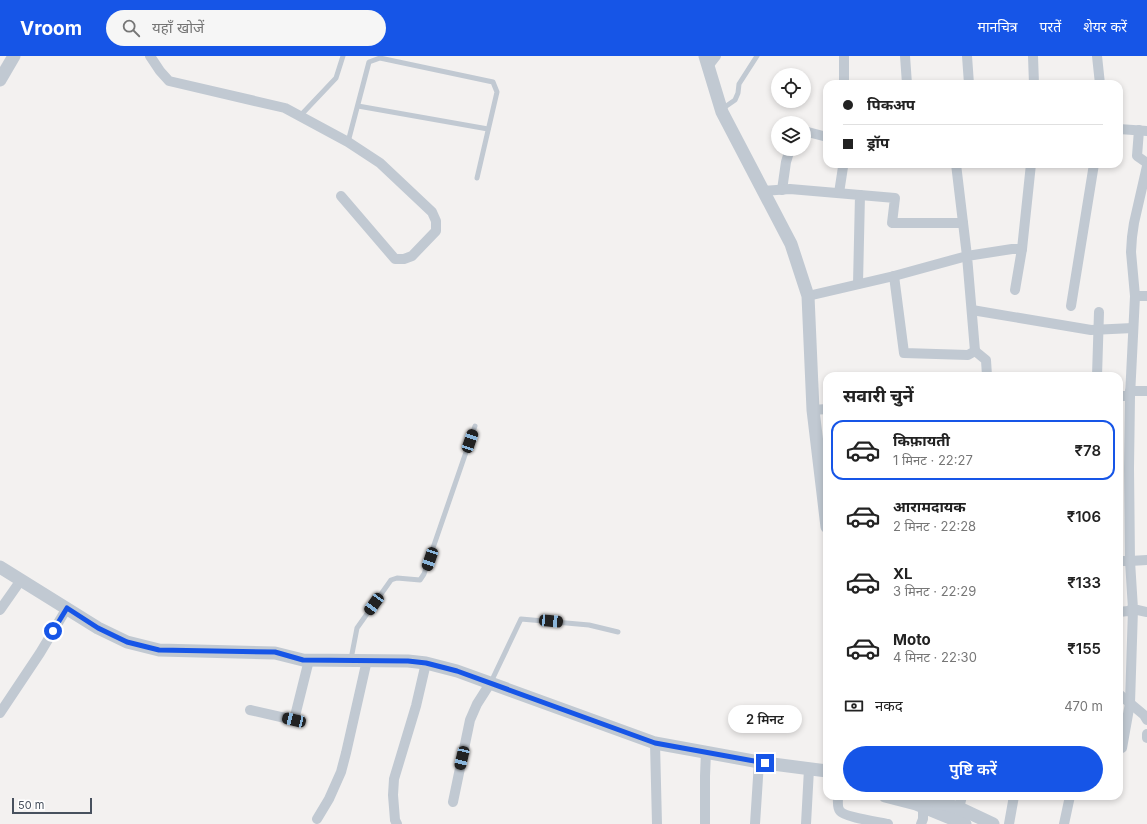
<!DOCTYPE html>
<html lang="hi">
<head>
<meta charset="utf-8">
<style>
	body { margin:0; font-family:Inter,"Noto Sans Devanagari",sans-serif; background:#f6f6f6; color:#222; height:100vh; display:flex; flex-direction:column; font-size:15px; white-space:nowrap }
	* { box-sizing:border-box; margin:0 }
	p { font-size:13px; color:#767676 }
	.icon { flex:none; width:22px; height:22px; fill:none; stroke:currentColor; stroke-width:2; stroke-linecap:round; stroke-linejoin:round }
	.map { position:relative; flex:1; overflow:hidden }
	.drawer { position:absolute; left:823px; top:316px; width:300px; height:428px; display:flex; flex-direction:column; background:#fff; border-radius:12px; box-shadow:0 2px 6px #0003 }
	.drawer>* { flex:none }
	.top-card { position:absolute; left:823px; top:24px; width:300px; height:88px; border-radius:12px; box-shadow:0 2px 6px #0003; display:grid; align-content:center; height:88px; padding:0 20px; background:#fff }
	.controls { position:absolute; left:771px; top:12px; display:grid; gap:8px }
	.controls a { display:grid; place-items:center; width:40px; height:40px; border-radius:50%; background:#fff; box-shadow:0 2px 6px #0003; font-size:20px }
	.scale { position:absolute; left:12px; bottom:10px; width:80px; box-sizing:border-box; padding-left:4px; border:2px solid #48515e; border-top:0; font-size:11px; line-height:14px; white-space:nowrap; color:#48515e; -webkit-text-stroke:3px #fff; paint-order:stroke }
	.end { position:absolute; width:18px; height:18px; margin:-9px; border:5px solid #1655e7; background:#fff; box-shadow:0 0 0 2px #fff }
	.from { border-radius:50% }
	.bubble { position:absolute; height:28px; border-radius:14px; background:#fff; box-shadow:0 2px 6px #0003; font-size:13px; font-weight:600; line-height:28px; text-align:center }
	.car { position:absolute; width:12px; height:24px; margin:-12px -6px; border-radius:5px; box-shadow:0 0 3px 1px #0007; background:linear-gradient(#222 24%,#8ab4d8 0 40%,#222 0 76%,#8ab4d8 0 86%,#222 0) }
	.top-card b { display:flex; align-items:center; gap:14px; height:38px; font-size:15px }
	.top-card b+b { border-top:1px solid #e0e0e0 }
	.top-card i { width:10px; height:10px; background:#222 }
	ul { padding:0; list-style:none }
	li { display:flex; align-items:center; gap:12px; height:60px; margin:0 8px 6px; padding:0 12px; border:2px solid transparent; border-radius:12px }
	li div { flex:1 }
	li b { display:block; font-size:15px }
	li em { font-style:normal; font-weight:600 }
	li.active { border-color:#1655e7 }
	li>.icon { width:36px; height:36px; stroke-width:1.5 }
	h2 { padding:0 20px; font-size:18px; line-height:48px }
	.pay { display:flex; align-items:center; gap:10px; height:44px; padding:0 20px; font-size:15px }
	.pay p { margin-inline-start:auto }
	.button { display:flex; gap:8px; margin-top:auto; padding:8px 20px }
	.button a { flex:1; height:46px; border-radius:24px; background:#1655e7; color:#fff; font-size:16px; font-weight:600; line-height:46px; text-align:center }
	header { display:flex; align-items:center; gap:24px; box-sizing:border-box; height:56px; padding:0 20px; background:#1655e7; color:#fff }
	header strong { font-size:19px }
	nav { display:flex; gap:22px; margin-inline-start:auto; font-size:14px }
	.search { width:280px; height:36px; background:#f6f6f6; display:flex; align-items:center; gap:10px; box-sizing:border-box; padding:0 14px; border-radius:22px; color:#767676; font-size:15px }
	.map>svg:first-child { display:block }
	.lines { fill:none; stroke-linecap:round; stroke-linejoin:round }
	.service { stroke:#c1c9d2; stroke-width:5 }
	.minor { stroke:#c1c9d2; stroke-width:10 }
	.tertiary { stroke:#c1c9d2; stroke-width:13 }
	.route { stroke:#1655e7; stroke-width:5 }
</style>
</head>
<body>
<header>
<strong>Vroom</strong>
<div class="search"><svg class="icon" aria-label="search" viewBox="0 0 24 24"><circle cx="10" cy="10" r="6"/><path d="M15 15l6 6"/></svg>यहाँ खोजें</div>
<nav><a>मानचित्र</a><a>परतें</a><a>शेयर करें</a></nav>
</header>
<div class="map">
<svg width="1147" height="768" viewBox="0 0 1147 768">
	<rect width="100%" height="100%" fill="#f3f1f0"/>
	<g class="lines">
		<!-- service -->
		<g class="service">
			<polyline points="358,50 488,73"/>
			<polyline points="722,53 735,44 738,37 739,28 757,0"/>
			<polyline points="300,60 336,22 343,0"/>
			<polyline points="348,86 369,6 380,2 493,26 497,36 477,122"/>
			<polyline points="351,603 357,572 391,524 397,522 420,524 424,518 475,370"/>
			<polyline points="491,626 521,563 589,569 618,576"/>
		</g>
		<!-- minor -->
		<g class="minor">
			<polyline points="150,0 160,15 169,25 285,52 348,86 380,107 432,156 436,165 436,175 412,200 404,203 395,203 341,140"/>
			<polyline points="905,0 907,28"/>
			<polyline points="967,0 969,28"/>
			<polyline points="1033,0 1034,28"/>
			<polyline points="1097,0 1100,28"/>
			<polyline points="709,9 716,0"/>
			<polyline points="844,28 844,0"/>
			<polyline points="1119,73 1147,75"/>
			<polyline points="1139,74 1137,100 1147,107"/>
			<polyline points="804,75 827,81"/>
			<polyline points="782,134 786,106 790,93"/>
			<polyline points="763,135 790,133 860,139 858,228"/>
			<polyline points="839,137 843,111"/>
			<polyline points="860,139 895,142 892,167 963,167"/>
			<polyline points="894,220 904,297 968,299 975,295 967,200 1012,193 1022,193 1031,108"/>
			<polyline points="1015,234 1022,193"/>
			<polyline points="808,240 894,220 967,200 956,108"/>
			<polyline points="1135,240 1147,240"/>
			<polyline points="1071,250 1094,108"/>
			<polyline points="972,254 1091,274 1133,272"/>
			<polyline points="975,295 986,304 987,320"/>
			<polyline points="1097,320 1099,256"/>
			<polyline points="1130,335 1147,335"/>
			<polyline points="1119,340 1130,340 1129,412 1130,505 1119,505"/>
			<polyline points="1130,340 1135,240 1131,196 1132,181 1134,167 1147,110"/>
			<polyline points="813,354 827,353"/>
			<polyline points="1147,504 1130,505 1133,553 1147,556"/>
			<polyline points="0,554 21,524"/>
			<polyline points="1119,556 1128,555 1133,553 1130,647 1122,692"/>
			<polyline points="1119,638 1144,659 1147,664"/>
			<polyline points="250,654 294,664 309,604"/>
			<polyline points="0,657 40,597 67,552"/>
			<polyline points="1147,678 1147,682"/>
			<polyline points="655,687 657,768"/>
			<path d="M 838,740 C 838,745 837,752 840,755 C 844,761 879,766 888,768"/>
			<polyline points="453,746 470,664 477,648 491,626"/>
			<polyline points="959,752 962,740"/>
			<polyline points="317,763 329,743 341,716 346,697 367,604"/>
			<polyline points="397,768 395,764 393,739 394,723 416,650 426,607"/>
			<polyline points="705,768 705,720 706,696"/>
			<polyline points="755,768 759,706"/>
			<polyline points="806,768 809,713"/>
			<polyline points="921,768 923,763 923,751"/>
			<polyline points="1009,768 1014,740"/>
			<polyline points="1064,768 1070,740"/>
		</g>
		<!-- tertiary -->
		<g class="tertiary">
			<polyline points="705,0 722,56 791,188 808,240 813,354 827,471"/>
			<polyline points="0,24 14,0"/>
			<polyline points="0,511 98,572 127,586 159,594 275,597 303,604 408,605 426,607 457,615 655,687 765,707 827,715"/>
			<polyline points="885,740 916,748 965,768"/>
			<polyline points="926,740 937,746 959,752 993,768"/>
		</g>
	</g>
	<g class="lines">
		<!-- route -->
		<polyline class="route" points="53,575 67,552 98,572 127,586 159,594 275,596 303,604 408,605 426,607 457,615 655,687 765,707"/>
	</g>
</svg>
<div class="controls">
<a><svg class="icon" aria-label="locate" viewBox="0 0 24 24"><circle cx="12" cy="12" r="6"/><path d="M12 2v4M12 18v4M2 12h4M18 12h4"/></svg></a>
<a><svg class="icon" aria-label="layers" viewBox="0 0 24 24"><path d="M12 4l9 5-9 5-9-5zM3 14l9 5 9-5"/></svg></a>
</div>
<div class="scale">50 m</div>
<i class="end from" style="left:53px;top:575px"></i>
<i class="end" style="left:765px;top:707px"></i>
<div class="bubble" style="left:728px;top:649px;width:74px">2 मिनट</div>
<i class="car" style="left:470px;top:385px;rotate:19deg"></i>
<i class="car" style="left:430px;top:503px;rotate:199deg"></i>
<i class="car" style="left:374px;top:548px;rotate:216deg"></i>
<i class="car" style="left:551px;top:565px;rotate:95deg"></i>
<i class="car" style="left:294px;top:664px;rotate:283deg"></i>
<i class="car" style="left:462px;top:702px;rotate:193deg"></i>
<div class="top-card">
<b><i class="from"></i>पिकअप</b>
<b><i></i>ड्रॉप</b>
</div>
<section class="drawer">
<h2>सवारी चुनें</h2>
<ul>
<li class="active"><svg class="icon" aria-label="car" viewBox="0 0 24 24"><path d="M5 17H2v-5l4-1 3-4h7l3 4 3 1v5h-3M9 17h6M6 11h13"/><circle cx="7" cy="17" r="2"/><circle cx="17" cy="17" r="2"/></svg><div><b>किफ़ायती</b><p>1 मिनट · 22:27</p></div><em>₹78</em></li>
<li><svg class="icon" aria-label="car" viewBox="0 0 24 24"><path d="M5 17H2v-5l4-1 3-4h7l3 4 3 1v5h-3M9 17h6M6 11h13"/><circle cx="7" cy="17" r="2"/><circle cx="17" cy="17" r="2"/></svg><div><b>आरामदायक</b><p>2 मिनट · 22:28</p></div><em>₹106</em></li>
<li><svg class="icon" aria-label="car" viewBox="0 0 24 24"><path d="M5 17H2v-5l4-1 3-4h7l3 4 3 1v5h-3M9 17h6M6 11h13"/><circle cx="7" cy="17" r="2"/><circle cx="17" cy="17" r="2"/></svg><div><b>XL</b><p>3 मिनट · 22:29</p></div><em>₹133</em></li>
<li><svg class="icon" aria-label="car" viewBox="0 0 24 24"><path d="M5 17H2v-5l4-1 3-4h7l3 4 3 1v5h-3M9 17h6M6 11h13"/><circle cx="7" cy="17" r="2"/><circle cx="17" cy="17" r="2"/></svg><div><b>Moto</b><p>4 मिनट · 22:30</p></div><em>₹155</em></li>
</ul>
<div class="pay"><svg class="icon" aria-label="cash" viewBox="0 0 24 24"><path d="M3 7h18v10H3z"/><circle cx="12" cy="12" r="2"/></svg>नकद<p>470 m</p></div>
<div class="button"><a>पुष्टि करें</a></div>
</section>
</div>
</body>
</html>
